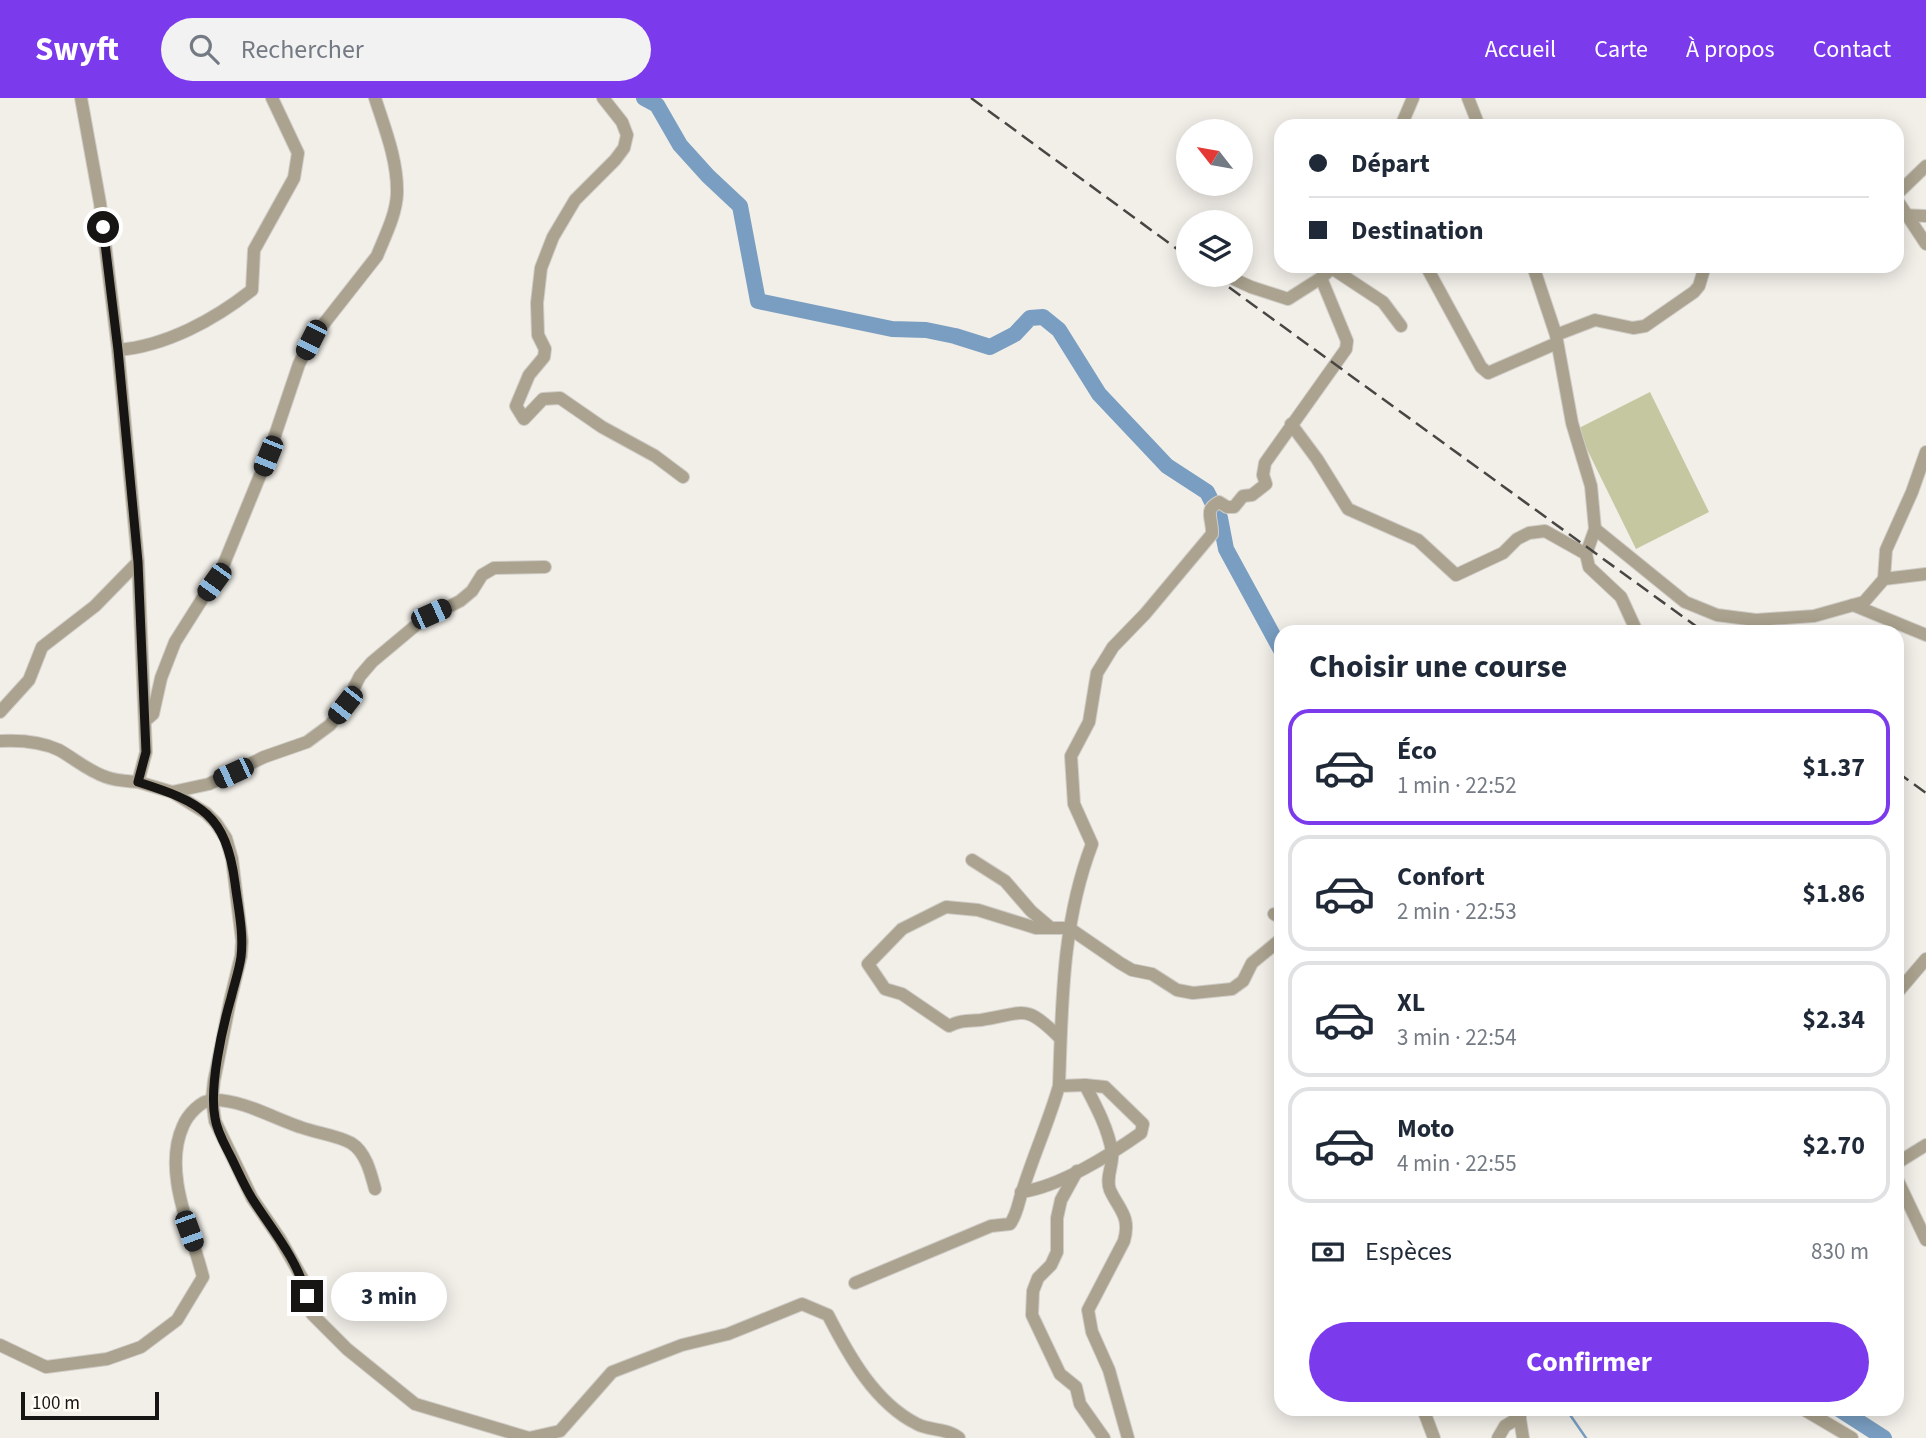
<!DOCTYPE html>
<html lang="fr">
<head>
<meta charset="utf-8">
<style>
	body { margin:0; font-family:"Source Sans 3",sans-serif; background:#f2f2f3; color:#1f2937; height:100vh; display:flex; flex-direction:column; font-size:26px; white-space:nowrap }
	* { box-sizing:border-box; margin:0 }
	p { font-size:23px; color:#747a83 }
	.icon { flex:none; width:38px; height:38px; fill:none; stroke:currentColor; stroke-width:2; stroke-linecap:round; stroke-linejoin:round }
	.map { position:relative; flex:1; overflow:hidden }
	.side { position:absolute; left:1274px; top:527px; width:630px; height:791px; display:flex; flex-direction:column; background:#fff; border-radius:21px; box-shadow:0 4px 18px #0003 }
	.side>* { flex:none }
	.banner { position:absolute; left:1274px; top:21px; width:630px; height:154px; border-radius:21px; box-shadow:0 4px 18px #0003; display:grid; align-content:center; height:154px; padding:0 35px; background:#fff }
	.needle { width:46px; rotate:301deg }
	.buttons { position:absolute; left:1176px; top:21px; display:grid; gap:14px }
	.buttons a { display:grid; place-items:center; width:77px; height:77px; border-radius:50%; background:#fff; box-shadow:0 4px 18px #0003; font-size:35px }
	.scale { position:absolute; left:21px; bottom:18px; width:138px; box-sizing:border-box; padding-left:7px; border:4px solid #161513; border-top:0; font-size:19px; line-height:24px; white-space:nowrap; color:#161513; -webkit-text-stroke:5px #fffcf6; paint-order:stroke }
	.end { position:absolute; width:32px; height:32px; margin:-16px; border:9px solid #161513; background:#fff; box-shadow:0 0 0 4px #fff }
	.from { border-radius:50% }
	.bubble { position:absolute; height:49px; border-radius:24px; background:#fff; box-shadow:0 4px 18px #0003; font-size:23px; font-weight:700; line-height:49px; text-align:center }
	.car { position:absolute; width:21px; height:42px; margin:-21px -10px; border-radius:9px; box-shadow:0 0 5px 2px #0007; background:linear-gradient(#222 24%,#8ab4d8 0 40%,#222 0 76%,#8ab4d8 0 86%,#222 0) }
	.banner b { display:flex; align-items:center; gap:24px; height:66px; font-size:26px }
	.banner b+b { border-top:2px solid #e0e1e3 }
	.banner i { width:18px; height:18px; background:#1f2937 }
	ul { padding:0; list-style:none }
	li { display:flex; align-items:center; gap:21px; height:116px; margin:0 14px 10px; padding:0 21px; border:4px solid #e0e1e3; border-radius:21px }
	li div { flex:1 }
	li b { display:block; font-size:26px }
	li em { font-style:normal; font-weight:700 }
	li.current { border-color:#7c3aed }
	li>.icon { width:63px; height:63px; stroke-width:1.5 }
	h2 { padding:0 35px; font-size:32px; line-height:84px }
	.pay { display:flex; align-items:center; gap:18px; height:77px; padding:0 35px; font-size:26px }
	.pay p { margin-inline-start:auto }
	.action { display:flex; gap:14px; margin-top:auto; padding:14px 35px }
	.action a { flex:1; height:80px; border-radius:42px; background:#7c3aed; color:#fff; font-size:28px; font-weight:700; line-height:80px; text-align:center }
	header { display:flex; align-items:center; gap:42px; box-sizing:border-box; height:98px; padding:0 35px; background:#7c3aed; color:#fff }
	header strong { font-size:33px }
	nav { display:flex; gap:38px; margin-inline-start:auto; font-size:24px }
	.search { width:490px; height:63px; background:#f2f2f3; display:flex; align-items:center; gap:18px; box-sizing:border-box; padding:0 24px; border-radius:38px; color:#747a83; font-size:26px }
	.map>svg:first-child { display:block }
	.garden { fill:#c5c7a1 }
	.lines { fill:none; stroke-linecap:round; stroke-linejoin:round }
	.stream { stroke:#799ec1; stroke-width:2.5 }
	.river { stroke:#799ec1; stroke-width:16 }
	.minor-casing { stroke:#cfccc7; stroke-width:14 }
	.minor { stroke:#aba38f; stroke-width:12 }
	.rail { stroke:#474643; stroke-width:2.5; stroke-dasharray:14 7; stroke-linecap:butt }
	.route { stroke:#161513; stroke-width:9 }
</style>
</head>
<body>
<header>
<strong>Swyft</strong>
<div class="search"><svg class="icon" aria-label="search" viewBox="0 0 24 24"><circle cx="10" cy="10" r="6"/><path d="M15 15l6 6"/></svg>Rechercher</div>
<nav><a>Accueil</a><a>Carte</a><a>À propos</a><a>Contact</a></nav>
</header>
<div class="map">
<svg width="1926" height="1340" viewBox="0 0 1926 1340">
	<rect width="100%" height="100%" fill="#f2efe9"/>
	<!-- garden -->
	<polygon class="garden" points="1650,294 1709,414 1636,451 1577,331"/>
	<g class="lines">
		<!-- stream -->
		<polyline class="stream" points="1566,1311 1586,1340"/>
		<!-- river -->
		<g class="river">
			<polyline points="644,0 657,7 680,47 708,78 740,108 758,203 892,231 926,232 955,238 990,249 1015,236 1030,220 1043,219 1059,232 1099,296 1167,368 1207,394 1220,420 1226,451 1281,552"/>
			<polyline points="1839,1311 1884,1340"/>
		</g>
		<defs>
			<g id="minor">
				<polyline points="603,0 622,24 627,37 624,50 615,62 575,102 553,139 541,170 537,205 538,237 545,251 544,259 529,277 516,308 524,321 543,301 560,300 602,329 655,358 683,379"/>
				<polyline points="1468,0 1479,28"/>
				<polyline points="1401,28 1413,0"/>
				<polyline points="1897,96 1926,68"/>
				<polyline points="1897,102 1926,146"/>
				<polyline points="1901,117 1926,118"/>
				<polyline points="1426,168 1481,269 1488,275 1557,245"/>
				<polyline points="1533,168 1556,237 1572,325 1591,388 1595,431 1586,456 1589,469 1621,499 1637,534"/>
				<polyline points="1333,171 1383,204 1401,228"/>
				<polyline points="1225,177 1251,189 1288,201 1321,180 1334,168"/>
				<polyline points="1556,237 1595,222 1633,230 1645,228 1694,194 1699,188 1705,168"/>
				<path d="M 118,252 C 166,248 214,222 252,192 L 254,152 L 294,80 L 298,55 L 272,0"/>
				<polyline points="1291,326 1317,361 1348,411 1418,442 1456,477 1503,455 1517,441 1529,435 1545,433 1586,456"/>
				<polyline points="1595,431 1685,504 1717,517 1756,522 1814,518 1864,504 1884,481 1926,476"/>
				<polyline points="1884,481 1886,452 1912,394 1926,354"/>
				<polyline points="1853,507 1926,537"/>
				<polyline points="0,614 29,582 42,549 95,508 138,464"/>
				<path d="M 145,623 L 153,616 L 161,580 L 175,544 L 223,468 L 268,358 L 299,266 L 311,242 L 377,158 C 385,138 396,117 397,96 C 398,63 385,31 375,0"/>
				<path d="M 0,643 C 20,642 40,643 59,652 C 75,661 88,673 106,679 C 116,683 128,683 138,684 L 146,654 L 138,464 L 118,252 L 100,105 L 81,0"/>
				<polyline points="138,684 172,694 209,686 264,659 307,644 330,627 345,607 360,578 372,564 421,523 460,503 472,493 482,477 494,470 545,469"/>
				<path d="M 172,694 L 206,715 L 216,725 L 226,740 L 232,761 L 242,843 L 241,858 L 230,903 L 214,983 L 212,1001 L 215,1023 L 252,1100 L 280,1141 L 302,1180 L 312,1216 L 347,1251 L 415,1306 L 529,1340 L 560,1333 L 612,1274 L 682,1247 L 728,1236 L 802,1206 L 828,1217 C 849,1258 875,1305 917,1326 C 930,1333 948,1330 959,1340"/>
				<polyline points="972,762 1005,783 1031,813 1051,830"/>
				<polyline points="1274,816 1281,820"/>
				<polyline points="1897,895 1926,861"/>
				<path d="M 1060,940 C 1025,905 1026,915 981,922 C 969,923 960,922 949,928 L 902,896 L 885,891 L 868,866 L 902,831 L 946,809 L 978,812 L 1036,830 L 1069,830 L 1120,865 L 1132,872 L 1152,876 L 1177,892 L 1193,895 L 1232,891 L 1243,883 L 1252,865 L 1281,841"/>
				<path d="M 1085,987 C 1096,1008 1108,1030 1112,1054 C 1114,1066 1105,1079 1110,1092 C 1119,1112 1131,1118 1124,1143 L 1088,1212 L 1092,1234 L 1109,1272 L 1128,1340"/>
				<path d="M 1059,988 C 1062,905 1062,824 1092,746 L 1074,706 L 1071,658 L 1089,624 L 1097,575 L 1113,549 L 1145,516 L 1212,436 C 1213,421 1203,412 1219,404 L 1227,409 L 1234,409 L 1243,398 L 1252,397 L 1266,386 L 1263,377 L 1265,365 L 1346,251 L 1347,243 L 1321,180"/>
				<polyline points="1897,1065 1926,1047"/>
				<polyline points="1077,1073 1061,1102 1057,1120 1057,1154 1051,1167 1038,1180 1033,1193 1032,1217 1060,1276 1076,1289 1080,1306 1104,1340"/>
				<polyline points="1897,1081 1926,1142"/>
				<path d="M 855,1185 L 991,1128 L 1010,1126 C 1018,1115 1018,1104 1023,1091 C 1034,1056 1049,1023 1059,988 L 1085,987 L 1105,989 L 1143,1026 L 1141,1035 C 1110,1057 1059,1089 1021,1094"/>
				<path d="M 0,1247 L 46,1269 L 107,1261 L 141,1249 L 177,1222 L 203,1179 C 192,1134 162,1074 183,1028 C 187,1018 201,1001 214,1002 C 243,1002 273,1020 300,1029 C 316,1035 336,1037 351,1045 C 366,1054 371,1076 375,1091"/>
				<polyline points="1423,1311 1434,1340"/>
				<polyline points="1803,1311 1852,1340"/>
				<polyline points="1519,1315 1523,1340"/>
				<polyline points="1498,1340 1505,1328 1520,1319"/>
			</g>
		</defs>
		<!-- minor casing -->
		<use href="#minor" class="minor-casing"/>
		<!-- minor -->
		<use href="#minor" class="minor"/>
		<!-- rail -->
		<g class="rail">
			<polyline points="971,0 1188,159"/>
			<polyline points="1212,177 1704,534"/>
			<polyline points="1897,674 1926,695"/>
		</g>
	</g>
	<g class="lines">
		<!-- route -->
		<path class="route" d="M 103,129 L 118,252 L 138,464 L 146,654 L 138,684 C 201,704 226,716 235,785 C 238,809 244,835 241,859 C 239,873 234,887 231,900 C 222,931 209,989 215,1020 C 217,1034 225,1047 231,1059 C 238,1073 244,1088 253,1102 C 273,1133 297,1161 307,1198"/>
	</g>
</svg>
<div class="buttons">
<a><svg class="needle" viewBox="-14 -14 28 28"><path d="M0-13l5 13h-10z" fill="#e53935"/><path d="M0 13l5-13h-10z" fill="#747a83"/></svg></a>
<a><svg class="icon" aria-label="layers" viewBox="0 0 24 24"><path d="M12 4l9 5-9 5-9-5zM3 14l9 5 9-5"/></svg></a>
</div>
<div class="scale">100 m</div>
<i class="end from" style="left:103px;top:129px"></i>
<i class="end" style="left:307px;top:1198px"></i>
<div class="bubble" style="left:331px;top:1174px;width:116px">3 min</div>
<i class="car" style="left:311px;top:242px;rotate:207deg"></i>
<i class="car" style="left:268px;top:358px;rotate:202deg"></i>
<i class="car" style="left:214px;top:484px;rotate:216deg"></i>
<i class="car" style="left:431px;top:516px;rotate:66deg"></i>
<i class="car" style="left:345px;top:607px;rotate:218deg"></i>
<i class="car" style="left:233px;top:675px;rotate:245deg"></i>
<i class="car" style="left:189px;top:1133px;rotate:160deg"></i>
<div class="banner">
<b><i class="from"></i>Départ</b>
<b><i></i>Destination</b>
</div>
<section class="side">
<h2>Choisir une course</h2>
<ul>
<li class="current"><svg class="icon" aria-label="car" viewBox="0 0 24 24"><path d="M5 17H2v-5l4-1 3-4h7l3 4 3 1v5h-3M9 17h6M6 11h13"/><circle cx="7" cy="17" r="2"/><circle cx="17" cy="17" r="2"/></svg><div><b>Éco</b><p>1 min · 22:52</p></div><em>$1.37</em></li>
<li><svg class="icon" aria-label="car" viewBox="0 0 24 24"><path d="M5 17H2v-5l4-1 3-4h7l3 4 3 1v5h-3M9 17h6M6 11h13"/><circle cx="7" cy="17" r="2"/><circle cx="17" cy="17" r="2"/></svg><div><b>Confort</b><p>2 min · 22:53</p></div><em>$1.86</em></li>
<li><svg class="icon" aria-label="car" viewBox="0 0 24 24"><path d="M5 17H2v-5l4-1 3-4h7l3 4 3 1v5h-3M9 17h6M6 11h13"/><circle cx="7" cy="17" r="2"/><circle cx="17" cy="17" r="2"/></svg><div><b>XL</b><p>3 min · 22:54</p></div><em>$2.34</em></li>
<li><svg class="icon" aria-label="car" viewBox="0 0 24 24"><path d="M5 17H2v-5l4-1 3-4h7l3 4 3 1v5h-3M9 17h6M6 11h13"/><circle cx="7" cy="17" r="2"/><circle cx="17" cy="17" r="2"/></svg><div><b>Moto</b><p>4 min · 22:55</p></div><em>$2.70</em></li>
</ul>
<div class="pay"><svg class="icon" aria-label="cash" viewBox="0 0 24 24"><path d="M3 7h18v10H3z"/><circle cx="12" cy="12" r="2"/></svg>Espèces<p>830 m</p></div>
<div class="action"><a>Confirmer</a></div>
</section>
</div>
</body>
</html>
